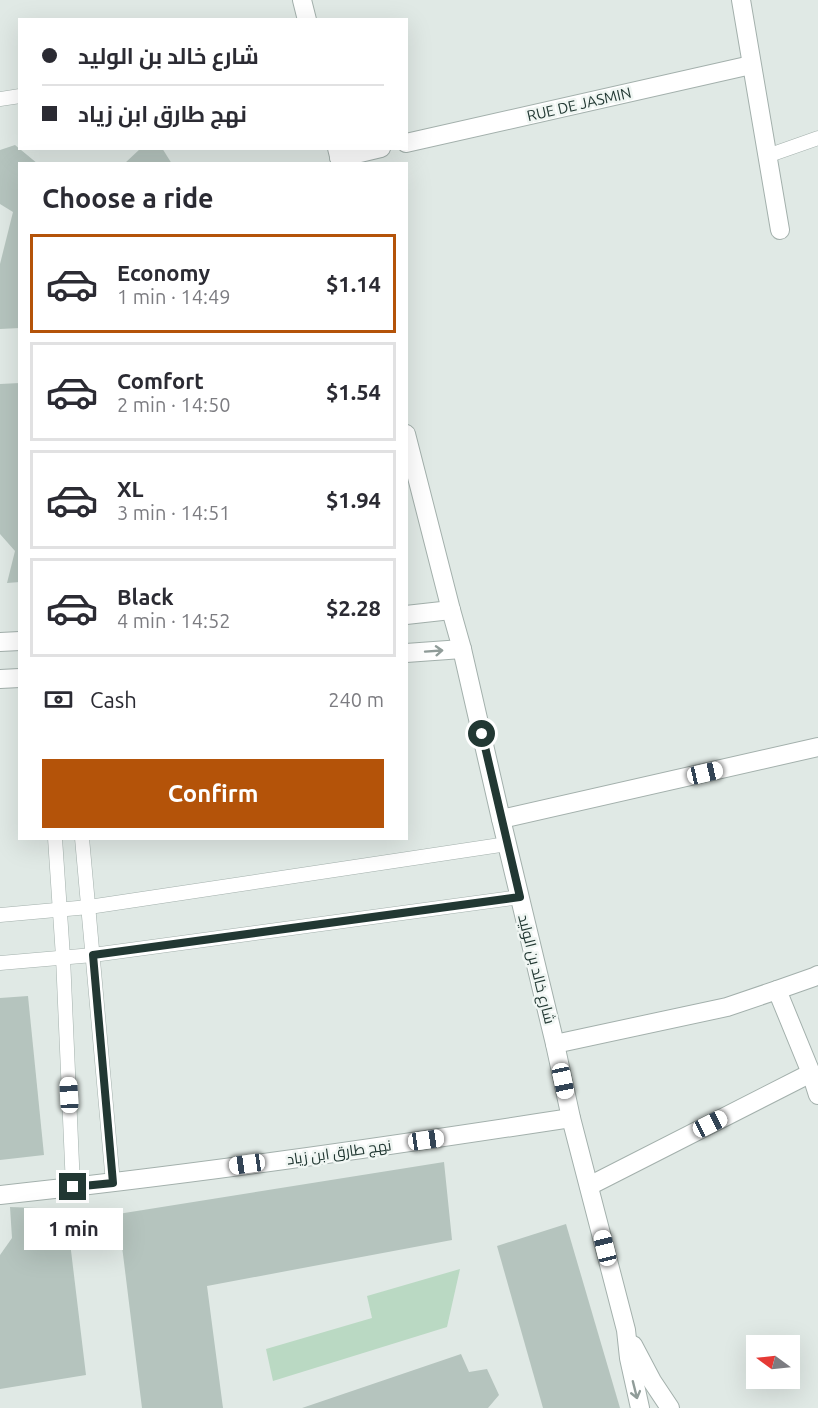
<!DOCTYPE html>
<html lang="en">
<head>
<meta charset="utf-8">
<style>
	body { margin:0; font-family:Ubuntu,Cairo,sans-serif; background:#f2f2f3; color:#2b2b33; height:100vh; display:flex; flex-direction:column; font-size:22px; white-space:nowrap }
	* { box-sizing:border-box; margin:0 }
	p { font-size:20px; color:#7c7c81 }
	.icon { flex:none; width:33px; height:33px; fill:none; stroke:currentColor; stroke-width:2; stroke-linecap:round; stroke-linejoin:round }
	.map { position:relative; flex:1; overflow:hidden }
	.sheet { position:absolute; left:18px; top:162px; width:390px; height:678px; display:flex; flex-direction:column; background:#fff; border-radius:0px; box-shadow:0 6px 24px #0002 }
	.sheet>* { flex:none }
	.top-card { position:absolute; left:18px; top:18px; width:390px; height:132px; border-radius:0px; box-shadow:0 6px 24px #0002; display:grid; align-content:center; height:132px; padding:0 24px; background:#fff }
	.needle { width:39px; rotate:285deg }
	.fabs { position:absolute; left:746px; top:1335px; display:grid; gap:12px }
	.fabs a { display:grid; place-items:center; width:54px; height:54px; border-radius:0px; background:#fff; box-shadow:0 6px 24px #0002; font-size:30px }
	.end { position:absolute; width:27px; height:27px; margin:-14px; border:8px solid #223833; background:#fff; box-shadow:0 0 0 3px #fff }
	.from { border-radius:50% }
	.bubble { position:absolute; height:42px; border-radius:0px; background:#fff; box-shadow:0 6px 24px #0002; font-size:20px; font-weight:600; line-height:42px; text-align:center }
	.car { position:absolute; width:18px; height:36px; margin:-18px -9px; border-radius:8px; box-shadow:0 0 4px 2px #0007; background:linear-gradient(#fff 24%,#345 0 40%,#fff 0 76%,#345 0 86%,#fff 0) }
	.top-card b { display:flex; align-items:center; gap:21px; height:57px; font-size:22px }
	.top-card b+b { border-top:2px solid #e1e1e2 }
	.top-card i { width:15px; height:15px; background:#2b2b33 }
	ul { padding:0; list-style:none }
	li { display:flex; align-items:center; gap:18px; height:99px; margin:0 12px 9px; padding:0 12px; border:3px solid #e1e1e2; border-radius:0px }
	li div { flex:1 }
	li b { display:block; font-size:22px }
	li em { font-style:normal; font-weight:600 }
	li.active { border-color:#b45309 }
	li>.icon { width:54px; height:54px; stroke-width:1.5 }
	h2 { padding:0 24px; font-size:27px; line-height:72px }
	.pay { display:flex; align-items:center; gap:15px; height:66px; padding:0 24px; font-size:22px }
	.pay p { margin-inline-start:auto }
	.action { display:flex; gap:12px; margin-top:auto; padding:12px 24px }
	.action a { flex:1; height:69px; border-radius:0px; background:#b45309; color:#fff; font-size:24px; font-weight:600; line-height:69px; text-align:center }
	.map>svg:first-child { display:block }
	.green { fill:#bad9c3 }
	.building { fill:#b5c4be }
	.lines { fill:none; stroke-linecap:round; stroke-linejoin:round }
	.service-casing { stroke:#a3b0ac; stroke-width:15 }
	.minor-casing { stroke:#a3b0ac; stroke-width:20 }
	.tertiary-casing { stroke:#a3b0ac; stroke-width:20 }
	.service { stroke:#fff; stroke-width:14 }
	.minor { stroke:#fff; stroke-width:18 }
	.tertiary { stroke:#fff; stroke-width:18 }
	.oneway { stroke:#909c99 }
	.route { stroke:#223833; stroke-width:8 }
	.labels { text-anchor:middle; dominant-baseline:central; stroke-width:5; stroke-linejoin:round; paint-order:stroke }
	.street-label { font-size:15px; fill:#223833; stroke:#f0f6f3 }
</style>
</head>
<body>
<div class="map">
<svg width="818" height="1408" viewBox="0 0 818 1408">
	<rect width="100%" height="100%" fill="#e0e9e5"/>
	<!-- green -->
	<polygon class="green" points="460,1269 447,1327 273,1381 266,1349 372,1318 367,1296"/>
	<!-- building -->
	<g class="building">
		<polygon points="15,145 38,164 20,164 20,328 0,329 0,264 13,212 0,204 0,150"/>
		<polygon points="141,148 162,148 172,164 124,164"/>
		<polygon points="20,383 20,582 7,583 15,551 0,534 0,384"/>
		<polygon points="28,996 44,1155 0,1160 0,998"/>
		<polygon points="444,1162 452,1240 207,1286 223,1408 142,1408 118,1214"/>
		<polygon points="10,1207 66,1209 86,1375 0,1389 0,1255 12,1238"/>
		<polygon points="566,1224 620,1408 543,1408 497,1246"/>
		<polygon points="461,1354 469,1372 487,1369 499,1395 488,1408 302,1408"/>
	</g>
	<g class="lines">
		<defs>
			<g id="service">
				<polyline points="0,99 20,96"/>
				<polyline points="767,156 818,138"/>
				<polyline points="55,838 63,957 73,1187"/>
				<polyline points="82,838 113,1183"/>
				<polyline points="0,915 89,907 507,844"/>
				<polyline points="0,963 93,955 520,897"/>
			</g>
			<g id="minor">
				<polyline points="741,0 780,230"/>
				<polyline points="406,143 751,65"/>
				<polyline points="339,158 381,148"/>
				<polyline points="406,615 451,610"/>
				<polyline points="0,642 20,641"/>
				<polyline points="406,653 462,649"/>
				<polyline points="0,679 20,678"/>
				<polyline points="501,819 818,747"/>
				<polyline points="777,990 814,977 818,975"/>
				<polyline points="555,1044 727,1007 777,990 811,1073 818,1095"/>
				<polyline points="589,1186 811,1073"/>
				<path d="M 0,1195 C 191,1175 381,1147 571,1118"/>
			</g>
			<g id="tertiary">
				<polyline points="302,0 307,20"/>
				<polyline points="337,148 341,164"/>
				<polyline points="406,434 451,610 462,649 501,819 555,1044 571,1118 626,1330 629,1358 640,1408"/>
				<polyline points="633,1345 652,1381 670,1408"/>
			</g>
		</defs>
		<!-- service casing -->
		<use href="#service" class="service-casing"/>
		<!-- minor casing -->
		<use href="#minor" class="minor-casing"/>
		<!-- tertiary casing -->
		<use href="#tertiary" class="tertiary-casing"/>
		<!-- service -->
		<use href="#service" class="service"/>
		<!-- minor -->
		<use href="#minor" class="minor"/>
		<!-- tertiary -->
		<use href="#tertiary" class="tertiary"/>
	</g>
	<!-- one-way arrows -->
	<defs><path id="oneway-shaft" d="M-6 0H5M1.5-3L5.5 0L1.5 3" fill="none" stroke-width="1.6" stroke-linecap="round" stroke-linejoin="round" transform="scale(1.5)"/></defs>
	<g class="oneway">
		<use href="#oneway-shaft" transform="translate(434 651) rotate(-4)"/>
		<use href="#oneway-shaft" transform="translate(635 1390) rotate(76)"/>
	</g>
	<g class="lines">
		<!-- route -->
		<polyline class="route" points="73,1187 113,1183 93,955 520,897 482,734"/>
	</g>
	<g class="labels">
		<!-- street labels -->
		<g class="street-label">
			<text transform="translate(579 104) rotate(-13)">RUE DE JASMIN</text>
			<text transform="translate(537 969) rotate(76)">شارع خالد بن الوليد</text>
			<text transform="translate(339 1152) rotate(-8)">نهج طارق ابن زياد</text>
		</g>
	</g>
</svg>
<div class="fabs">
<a><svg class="needle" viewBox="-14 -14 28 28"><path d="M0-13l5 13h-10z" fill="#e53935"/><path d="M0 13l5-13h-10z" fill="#7c7c81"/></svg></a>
</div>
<i class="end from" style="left:482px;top:734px"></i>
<i class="end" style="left:73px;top:1187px"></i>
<div class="bubble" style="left:24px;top:1208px;width:99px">1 min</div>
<i class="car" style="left:705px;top:773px;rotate:77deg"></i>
<i class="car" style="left:563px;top:1081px;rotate:168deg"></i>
<i class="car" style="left:69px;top:1095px;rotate:357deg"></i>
<i class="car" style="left:710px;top:1124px;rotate:63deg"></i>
<i class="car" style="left:426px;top:1140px;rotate:82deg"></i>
<i class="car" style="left:247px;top:1164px;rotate:262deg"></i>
<i class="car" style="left:605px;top:1248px;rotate:346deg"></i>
<div class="top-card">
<b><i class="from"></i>شارع خالد بن الوليد</b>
<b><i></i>نهج طارق ابن زياد</b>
</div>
<section class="sheet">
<h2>Choose a ride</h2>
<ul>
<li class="active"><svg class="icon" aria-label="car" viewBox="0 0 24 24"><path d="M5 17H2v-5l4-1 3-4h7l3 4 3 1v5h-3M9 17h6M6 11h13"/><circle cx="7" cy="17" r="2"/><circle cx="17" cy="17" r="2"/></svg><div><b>Economy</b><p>1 min · 14:49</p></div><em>$1.14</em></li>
<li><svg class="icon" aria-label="car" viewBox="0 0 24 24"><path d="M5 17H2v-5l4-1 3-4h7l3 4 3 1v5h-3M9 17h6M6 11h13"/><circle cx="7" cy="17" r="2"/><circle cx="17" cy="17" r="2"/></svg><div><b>Comfort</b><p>2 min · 14:50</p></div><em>$1.54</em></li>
<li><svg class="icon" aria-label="car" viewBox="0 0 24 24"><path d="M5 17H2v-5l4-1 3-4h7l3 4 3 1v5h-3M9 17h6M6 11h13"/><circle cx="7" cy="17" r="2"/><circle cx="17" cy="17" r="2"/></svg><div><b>XL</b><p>3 min · 14:51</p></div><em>$1.94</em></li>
<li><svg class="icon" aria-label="car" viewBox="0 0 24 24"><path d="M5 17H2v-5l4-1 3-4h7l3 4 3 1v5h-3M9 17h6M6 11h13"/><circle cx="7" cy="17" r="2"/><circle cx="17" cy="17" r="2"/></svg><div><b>Black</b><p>4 min · 14:52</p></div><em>$2.28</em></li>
</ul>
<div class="pay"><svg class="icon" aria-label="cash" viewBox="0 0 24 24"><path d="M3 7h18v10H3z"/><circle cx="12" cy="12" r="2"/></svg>Cash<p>240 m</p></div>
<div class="action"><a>Confirm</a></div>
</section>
</div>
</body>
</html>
